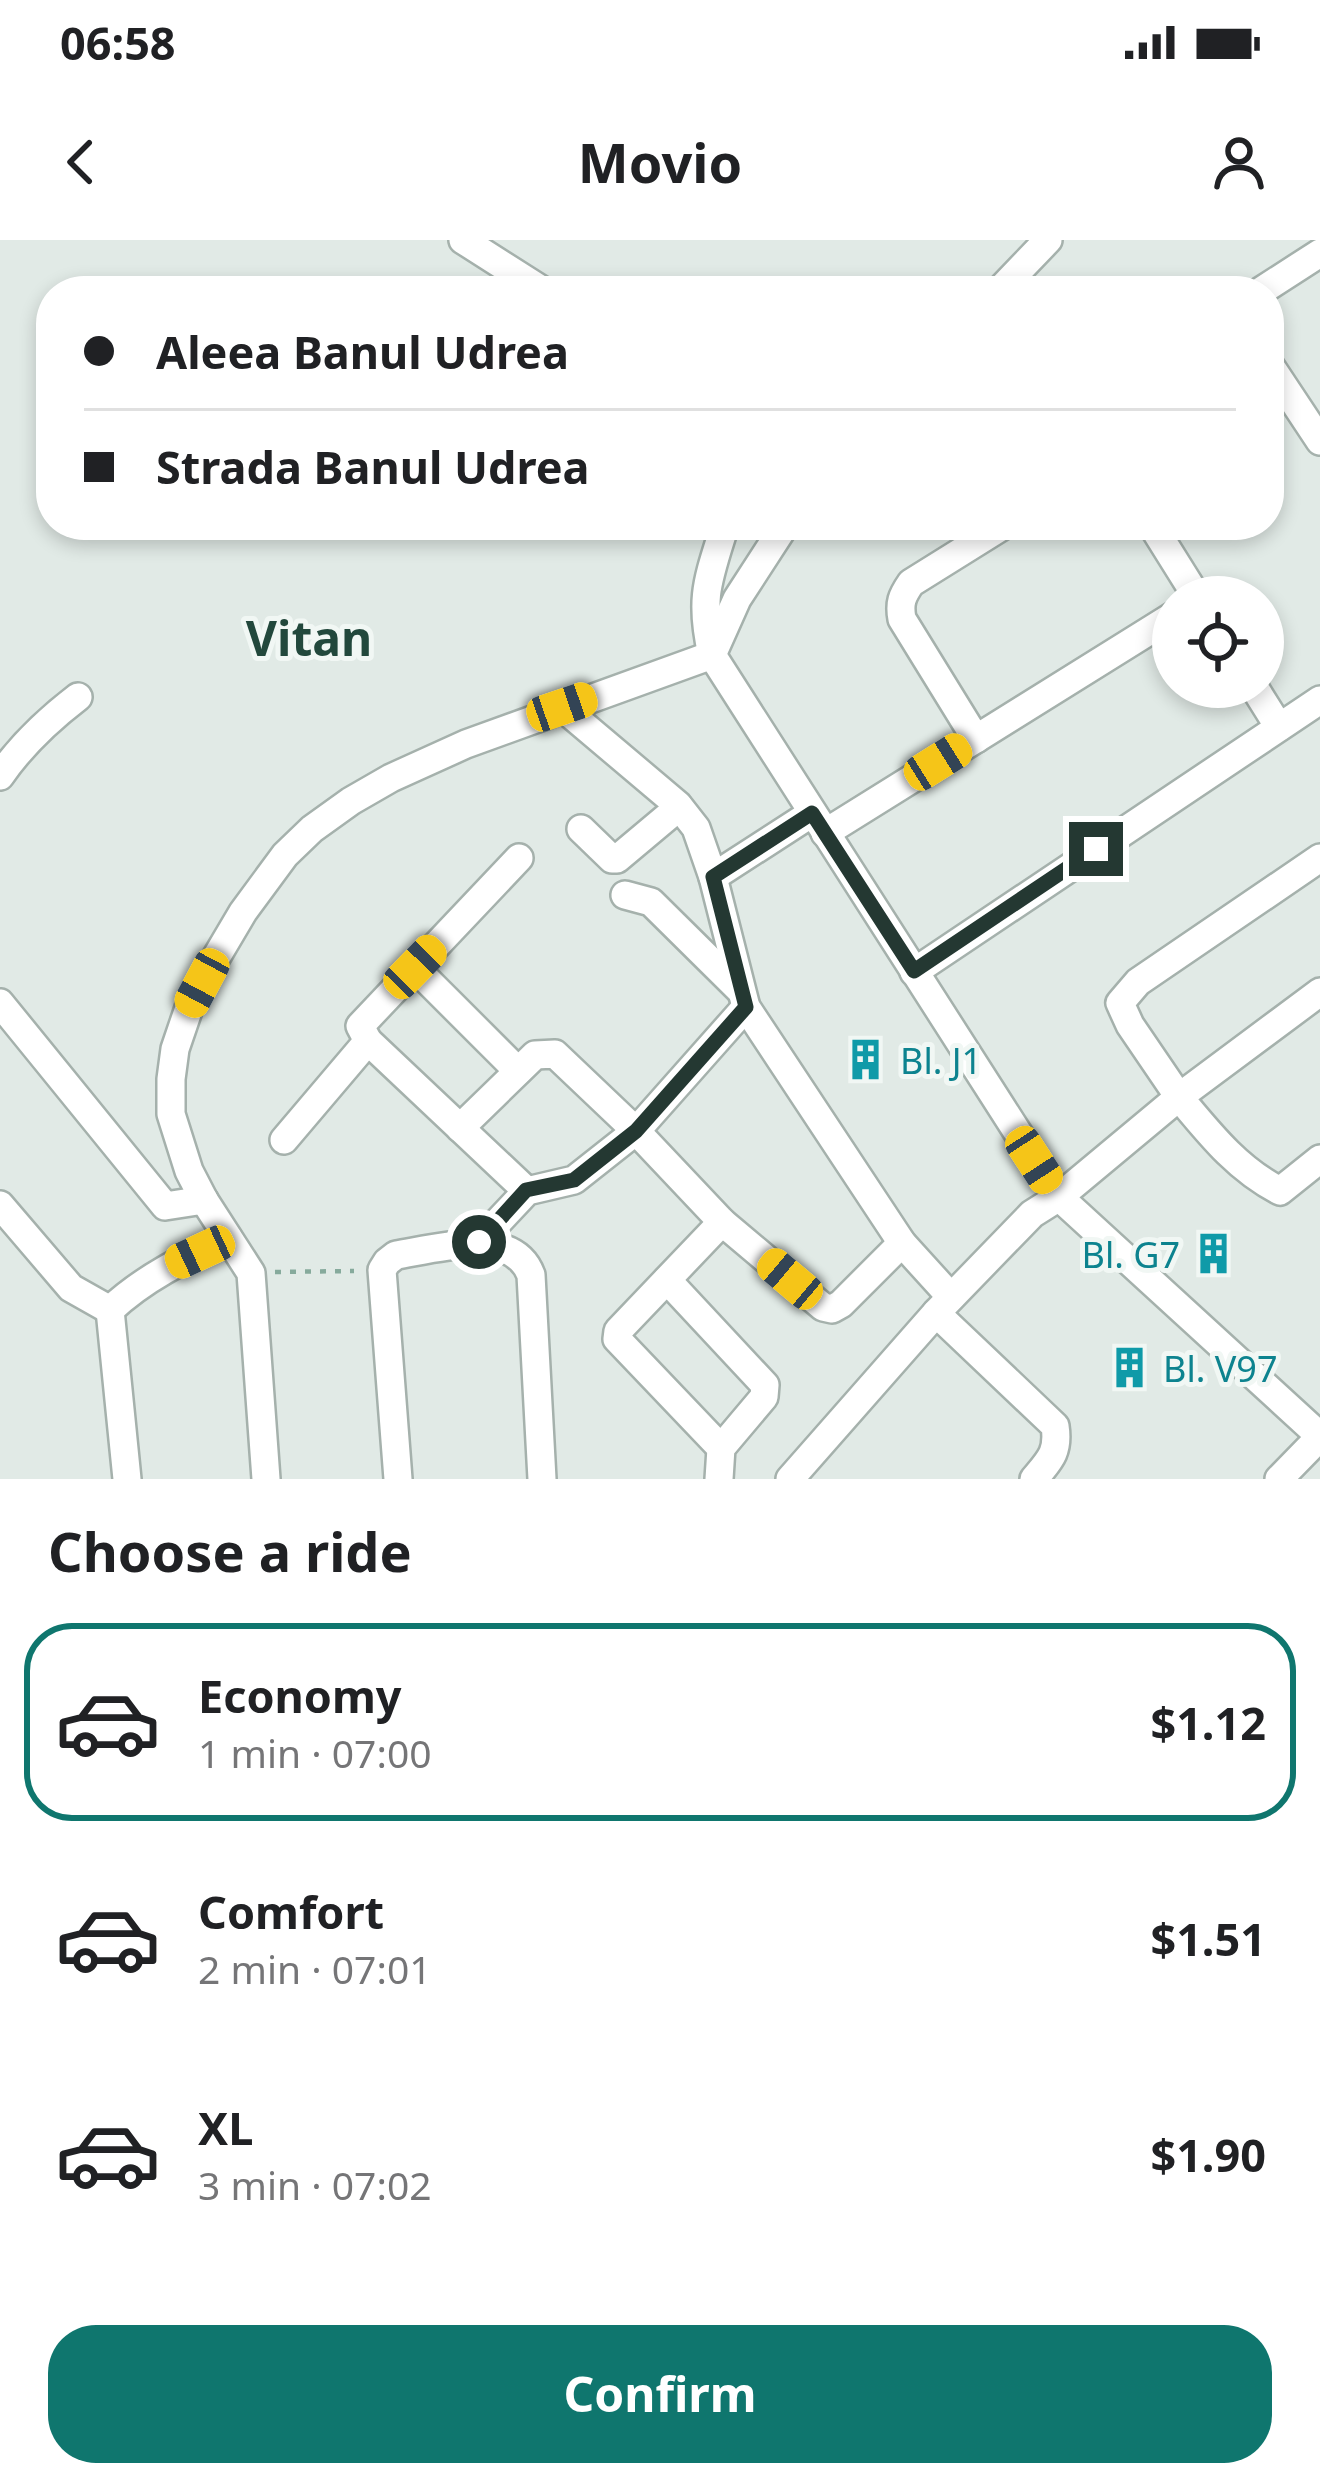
<!DOCTYPE html>
<html lang="en">
<head>
<meta charset="utf-8">
<style>
	body { margin:0; font-family:"Noto Sans",sans-serif; background:#f6f6f6; color:#202124; height:100vh; display:flex; flex-direction:column; font-size:45px; white-space:nowrap }
	* { box-sizing:border-box; margin:0 }
	p { font-size:39px; color:#757577 }
	.icon { flex:none; width:66px; height:66px; fill:none; stroke:currentColor; stroke-width:2; stroke-linecap:round; stroke-linejoin:round }
	.map { position:relative; height:1239px; overflow:hidden }
	.panel { display:flex; flex-direction:column; background:#fff; flex:1 }
	.panel>* { flex:none }
	.guide { position:absolute; left:36px; top:36px; width:1248px; height:264px; border-radius:48px; box-shadow:0 6px 18px #0003; display:grid; align-content:center; height:264px; padding:0 48px; background:#fff }
	.buttons { position:absolute; left:1152px; top:336px; display:grid; gap:24px }
	.buttons a { display:grid; place-items:center; width:132px; height:132px; border-radius:50%; background:#fff; box-shadow:0 6px 18px #0003; font-size:60px }
	.end { position:absolute; width:54px; height:54px; margin:-27px; border:15px solid #243832; background:#fff; box-shadow:0 0 0 6px #fff }
	.from { border-radius:50% }
	.car { position:absolute; width:36px; height:72px; margin:-36px -18px; border-radius:15px; box-shadow:0 0 9px 3px #0007; background:linear-gradient(#f5c518 24%,#345 0 40%,#f5c518 0 76%,#345 0 86%,#f5c518 0) }
	.guide b { display:flex; align-items:center; gap:42px; height:114px; font-size:45px }
	.guide b+b { border-top:3px solid #e0e0e0 }
	.guide i { width:30px; height:30px; background:#202124 }
	ul { padding:0; list-style:none }
	li { display:flex; align-items:center; gap:36px; height:198px; margin:0 24px 18px; padding:0 24px; border:6px solid transparent; border-radius:48px }
	li div { flex:1 }
	li b { display:block; font-size:45px }
	li em { font-style:normal; font-weight:700 }
	li.current { border-color:#0f766e }
	li>.icon { width:108px; height:108px; stroke-width:1.5 }
	h2 { padding:0 48px; font-size:54px; line-height:144px }
	.primary-button { display:flex; gap:24px; margin-top:auto; padding:24px 48px }
	.primary-button a { flex:1; height:138px; border-radius:48px; background:#0f766e; color:#fff; font-size:48px; font-weight:700; line-height:138px; text-align:center }
	.status { display:flex; justify-content:space-between; align-items:center; height:84px; padding:0 60px; background:#fff; direction:ltr }
	.status svg { height:33px; fill:currentColor }
	header { display:flex; justify-content:space-between; align-items:center; height:156px; padding:0 48px; background:#fff; font-size:54px; font-weight:700 }
	.map>svg:first-child { display:block }
	.lines { fill:none; stroke-linecap:round; stroke-linejoin:round }
	.minor-casing { stroke:#a5b1ac; stroke-width:32 }
	.path { stroke:#86aa9c; stroke-width:4.5; stroke-dasharray:6 9; stroke-linecap:butt }
	.minor { stroke:#fff; stroke-width:27 }
	.route { stroke:#243832; stroke-width:15 }
	.labels { text-anchor:middle; dominant-baseline:central; stroke-width:10; stroke-linejoin:round; paint-order:stroke }
	.culture-label { font-size:36px; fill:#0d838f; stroke:#f1f7f4; text-anchor:start }
	.district-label { font-size:48px; font-weight:bold; fill:#22483c; stroke:#f1f7f4 }
</style>
</head>
<body>
<div class="status"><b>06:58</b><svg viewBox="0 0 49 12"><path d="M0 12V9h3v3zM5 12V6h3v6zM10 12V3h3v9zM15 12V0h3v12zM26 1h20v11H26zM47 4h2v5h-2z"/></svg></div>
<header><svg class="icon" aria-label="back" viewBox="0 0 24 24"><path d="M15 5l-7 7 7 7"/></svg>Movio<svg class="icon" aria-label="person" viewBox="0 0 24 24"><circle cx="12" cy="8" r="4"/><path d="M4 21q1-7 8-7t8 7"/></svg></header>
<div class="map">
<svg width="1320" height="1239" viewBox="0 0 1320 1239">
	<rect width="100%" height="100%" fill="#e1eae6"/>
	<g class="lines">
		<defs>
			<g id="minor">
				<polyline points="463,0 543,51"/>
				<polyline points="999,51 1048,0"/>
				<polyline points="1261,51 1320,13"/>
				<polyline points="1269,124 1320,201"/>
				<path d="M 725,285 C 708,340 699,357 712,415 L 1059,957 L 1320,1196"/>
				<polyline points="1152,285 1197,357"/>
				<polyline points="1254,447 1279,487"/>
				<polyline points="562,467 678,565 696,588 713,637 746,767 902,1003 951,1057"/>
				<path d="M 976,499 L 902,379 C 899,363 902,356 911,343 L 1004,285"/>
				<path d="M 0,536 C 22,504 48,480 78,457"/>
				<polyline points="581,589 612,619 617,619 679,567"/>
				<polyline points="825,593 1173,376"/>
				<polyline points="519,618 360,786 368,801 527,951"/>
				<polyline points="713,637 812,573"/>
				<polyline points="625,655 651,662 740,750"/>
				<polyline points="414,727 518,831"/>
				<polyline points="914,732 1320,460"/>
				<path d="M 1320,752 L 1179,857 C 1209,893 1237,929 1280,951 L 1320,919"/>
				<polyline points="0,763 165,966 204,960"/>
				<polyline points="460,888 535,815 555,814 636,891 722,982 823,1067 832,1069 841,1064 902,1003"/>
				<polyline points="284,900 368,801"/>
				<polyline points="0,965 71,1048 110,1070"/>
				<polyline points="479,1002 527,951 574,940 636,891 746,767"/>
				<polyline points="667,1040 765,1145 764,1157 721,1208 719,1239"/>
				<polyline points="110,1070 127,1239"/>
				<path d="M 110,1070 C 145,1037 186,1018 228,998"/>
				<path d="M 936,1073 L 1055,1186 C 1059,1212 1050,1220 1034,1239"/>
				<polyline points="721,1208 617,1099 618,1091 722,982"/>
				<polyline points="266,1239 251,1033 204,960 189,931 171,874 171,839 175,809 190,765 214,721 243,672 285,615 312,589 351,561 391,538 466,504 712,415 737,359 785,285"/>
				<path d="M 398,1239 L 382,1030 L 387,1022 L 396,1015 C 434,1009 513,986 531,1035 L 542,1239"/>
				<polyline points="790,1239 936,1073 1032,974 1059,957 1179,857 1130,785 1120,763 1138,742 1320,618"/>
				<polyline points="1279,1239 1320,1197"/>
			</g>
		</defs>
		<!-- minor casing -->
		<use href="#minor" class="minor-casing"/>
		<!-- path -->
		<polyline class="path" points="275,1032 354,1031"/>
		<!-- minor -->
		<use href="#minor" class="minor"/>
	</g>
	<g class="lines">
		<!-- route -->
		<polyline class="route" points="479,1002 526,950 574,940 636,891 746,767 713,637 812,573 914,731 1096,609"/>
	</g>
	<!-- icons -->
	<defs>
		<symbol id="building-bare" viewBox="-9 -9 18 18"><path d="M-4-6H4V6H1V3H-1V6H-4ZM-2.5-4.3h1.7v1.8h-1.7ZM.8-4.3h1.7v1.8H.8ZM-2.5-1h1.7V.8h-1.7ZM.8-1h1.7V.8H.8Z" fill="#0f9aa8" stroke="#f1f7f4" stroke-width="2.5" paint-order="stroke"/></symbol>
	</defs>
	<g fill-rule="evenodd">
		<use href="#building-bare" x="836" y="790" width="59" height="59"/>
		<use href="#building-bare" x="1184" y="984" width="59" height="59"/>
		<use href="#building-bare" x="1100" y="1098" width="59" height="59"/>
	</g>
	<g class="labels">
		<!-- culture labels -->
		<g class="culture-label">
			<text x="900" y="820">Bl. J1</text>
			<text x="1180" y="1014" text-anchor="end">Bl. G7</text>
			<text x="1163" y="1128">Bl. V97</text>
		</g>
		<!-- district labels -->
		<g class="district-label">
			<text x="309" y="397">Vitan</text>
		</g>
	</g>
</svg>
<div class="buttons">
<a><svg class="icon" aria-label="locate" viewBox="0 0 24 24"><circle cx="12" cy="12" r="6"/><path d="M12 2v4M12 18v4M2 12h4M18 12h4"/></svg></a>
</div>
<i class="end from" style="left:479px;top:1002px"></i>
<i class="end" style="left:1096px;top:609px"></i>
<i class="car" style="left:562px;top:467px;rotate:71deg"></i>
<i class="car" style="left:938px;top:522px;rotate:58deg"></i>
<i class="car" style="left:415px;top:727px;rotate:44deg"></i>
<i class="car" style="left:202px;top:743px;rotate:208deg"></i>
<i class="car" style="left:1034px;top:920px;rotate:147deg"></i>
<i class="car" style="left:200px;top:1012px;rotate:245deg"></i>
<i class="car" style="left:790px;top:1039px;rotate:310deg"></i>
<div class="guide">
<b><i class="from"></i>Aleea Banul Udrea</b>
<b><i></i>Strada Banul Udrea</b>
</div>
</div>
<section class="panel">
<h2>Choose a ride</h2>
<ul>
<li class="current"><svg class="icon" aria-label="car" viewBox="0 0 24 24"><path d="M5 17H2v-5l4-1 3-4h7l3 4 3 1v5h-3M9 17h6M6 11h13"/><circle cx="7" cy="17" r="2"/><circle cx="17" cy="17" r="2"/></svg><div><b>Economy</b><p>1 min · 07:00</p></div><em>$1.12</em></li>
<li><svg class="icon" aria-label="car" viewBox="0 0 24 24"><path d="M5 17H2v-5l4-1 3-4h7l3 4 3 1v5h-3M9 17h6M6 11h13"/><circle cx="7" cy="17" r="2"/><circle cx="17" cy="17" r="2"/></svg><div><b>Comfort</b><p>2 min · 07:01</p></div><em>$1.51</em></li>
<li><svg class="icon" aria-label="car" viewBox="0 0 24 24"><path d="M5 17H2v-5l4-1 3-4h7l3 4 3 1v5h-3M9 17h6M6 11h13"/><circle cx="7" cy="17" r="2"/><circle cx="17" cy="17" r="2"/></svg><div><b>XL</b><p>3 min · 07:02</p></div><em>$1.90</em></li>
</ul>
<div class="primary-button"><a>Confirm</a></div>
</section>
</body>
</html>
